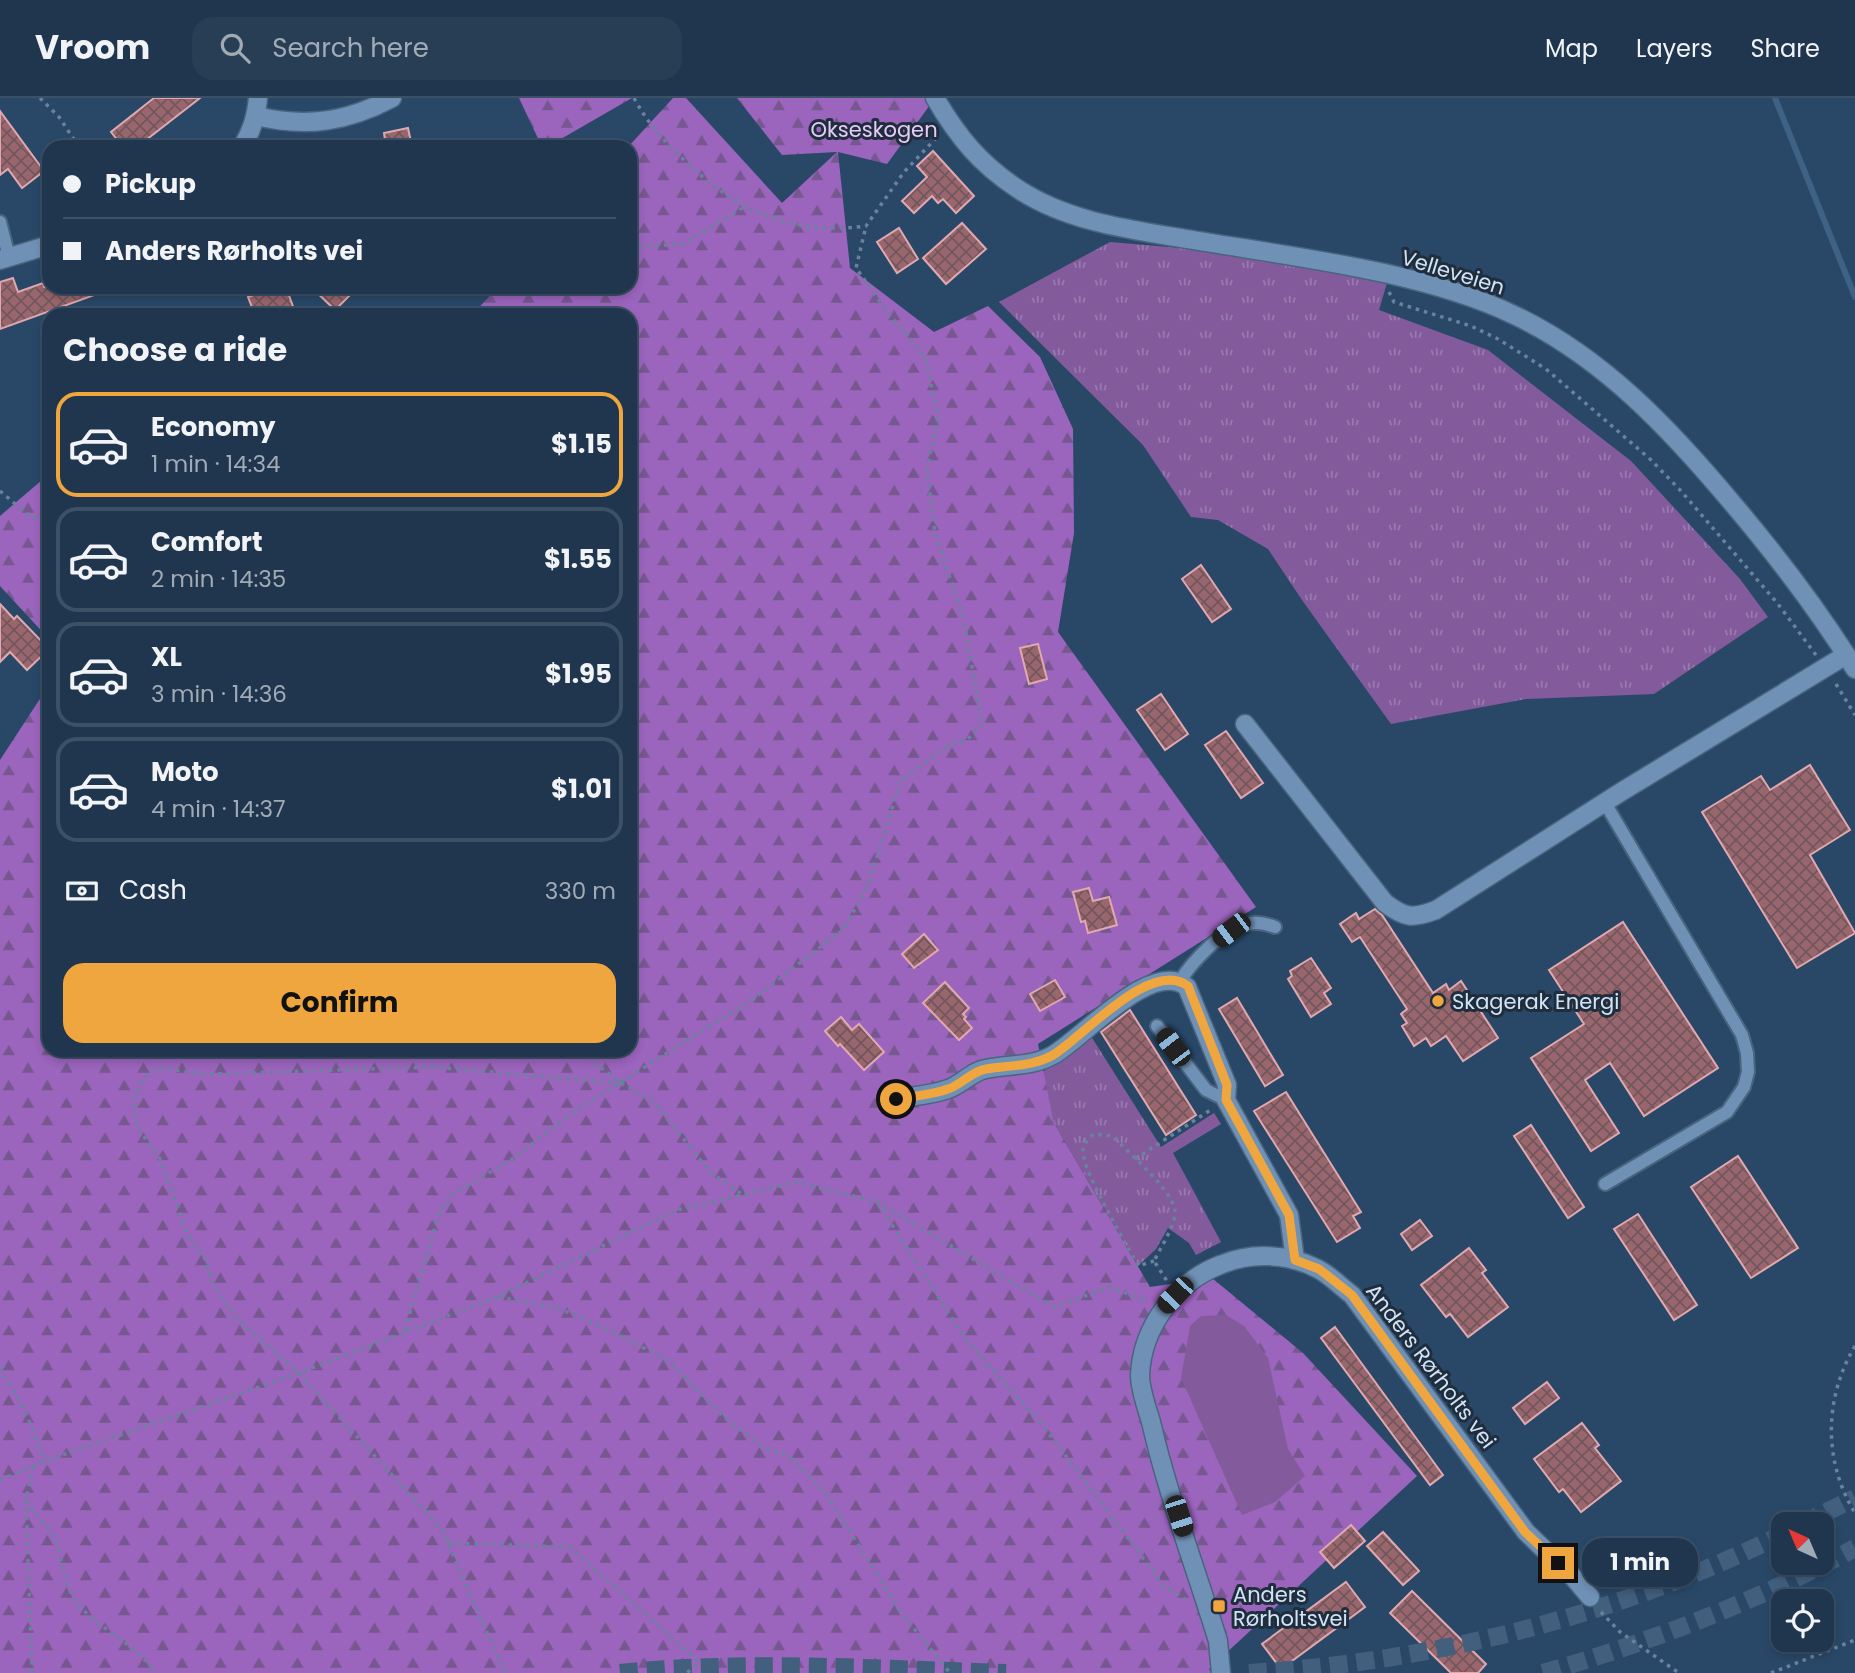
<!DOCTYPE html>
<html lang="en">
<head>
<meta charset="utf-8">
<style>
	body { margin:0; font-family:Poppins,sans-serif; background:#273e55; color:#f1f3f6; height:100vh; display:flex; flex-direction:column; font-size:26px; white-space:nowrap }
	* { box-sizing:border-box; margin:0 }
	p { font-size:23px; color:#a1abb6 }
	.icon { flex:none; width:38px; height:38px; fill:none; stroke:currentColor; stroke-width:2; stroke-linecap:round; stroke-linejoin:round }
	.map { position:relative; flex:1; overflow:hidden }
	.panel { position:absolute; left:42px; top:210px; width:595px; height:749px; display:flex; flex-direction:column; background:#1f364e; border-radius:21px; box-shadow:0 4px 10px #0003,0 0 0 2px #3c5066 }
	.panel>* { flex:none }
	.hud { position:absolute; left:42px; top:42px; width:595px; height:154px; border-radius:21px; box-shadow:0 4px 10px #0003,0 0 0 2px #3c5066; display:grid; align-content:center; height:154px; padding:0 21px; background:#1f364e }
	.needle { width:46px; rotate:316deg }
	.controls { position:absolute; left:1771px; top:1414px; display:grid; gap:14px }
	.controls a { display:grid; place-items:center; width:63px; height:63px; border-radius:14px; background:#1f364e; box-shadow:0 4px 10px #0003,0 0 0 2px #3c5066; font-size:35px }
	.end { position:absolute; width:32px; height:32px; margin:-16px; border:9px solid #f0a63f; background:#111; box-shadow:0 0 0 4px #111 }
	.from { border-radius:50% }
	.bubble { position:absolute; height:49px; border-radius:21px; background:#1f364e; box-shadow:0 4px 10px #0003,0 0 0 2px #3c5066; font-size:23px; font-weight:700; line-height:49px; text-align:center }
	.car { position:absolute; width:21px; height:42px; margin:-21px -10px; border-radius:9px; box-shadow:0 0 5px 2px #0007; background:linear-gradient(#222 24%,#8ab4d8 0 40%,#222 0 76%,#8ab4d8 0 86%,#222 0) }
	.hud b { display:flex; align-items:center; gap:24px; height:66px; font-size:26px }
	.hud b+b { border-top:2px solid #3c5066 }
	.hud i { width:18px; height:18px; background:#f1f3f6 }
	ul { padding:0; list-style:none }
	li { display:flex; align-items:center; gap:21px; height:105px; margin:0 14px 10px; padding:0 7px; border:4px solid #3c5066; border-radius:21px }
	li div { flex:1 }
	li b { display:block; font-size:26px }
	li em { font-style:normal; font-weight:700 }
	li.active { border-color:#f0a63f }
	li>.icon { width:63px; height:63px; stroke-width:1.5 }
	h2 { padding:0 21px; font-size:32px; line-height:84px }
	.pay { display:flex; align-items:center; gap:18px; height:77px; padding:0 21px; font-size:26px }
	.pay p { margin-inline-start:auto }
	.action { display:flex; gap:14px; margin-top:auto; padding:14px 21px }
	.action a { flex:1; height:80px; border-radius:21px; background:#f0a63f; color:#111; font-size:28px; font-weight:700; line-height:80px; text-align:center }
	header { display:flex; align-items:center; gap:42px; box-sizing:border-box; height:98px; padding:0 35px; background:#1f364e; border-bottom:2px solid #3c5066 }
	header strong { font-size:33px }
	nav { display:flex; gap:38px; margin-inline-start:auto; font-size:24px }
	.search { width:490px; height:63px; background:#273e55; display:flex; align-items:center; gap:18px; box-sizing:border-box; padding:0 24px; border-radius:21px; color:#a1abb6; font-size:26px }
	.map>svg:first-child { display:block }
	.grass { fill:url(#grass-tufts) }
	.forest { fill:url(#forest-firs) }
	.garden { fill:#835b9c }
	.lines { fill:none; stroke-linecap:round; stroke-linejoin:round }
	.stream { stroke:#3f6284; stroke-width:6 }
	.building { fill:url(#building-cross-hatch); stroke:#e1a9af; stroke-width:2 }
	.primary-tunnel { stroke:#425f7d; stroke-width:18; stroke-dasharray:18 9; stroke-linecap:butt }
	.lane-casing { stroke:#48647f; stroke-width:16 }
	.street-casing { stroke:#48647f; stroke-width:21 }
	.secondary-casing { stroke:#48647f; stroke-width:21 }
	.path { stroke:#69839e; stroke-width:3.5; stroke-dasharray:3.5 5; stroke-linecap:butt }
	.lane { stroke:#7091b6; stroke-width:12 }
	.street { stroke:#7091b6; stroke-width:18 }
	.secondary { stroke:#7091b6; stroke-width:18 }
	.route { stroke:#f0a63f; stroke-width:9 }
	.poi-dot { fill:#f0a63f; stroke:#1f2d3c; stroke-width:2.5 }
	.labels { text-anchor:middle; dominant-baseline:central; stroke-width:6; stroke-linejoin:round; paint-order:stroke }
	.park-label { font-size:21px; fill:#e6cbf9; stroke:#1f2d3c }
	.street-label { font-size:21px; fill:#d1e3f7; stroke:#1f2d3c }
	.poi-label { font-size:21px; fill:#d1e3f7; stroke:#1f2d3c; text-anchor:start }
</style>
</head>
<body>
<header>
<strong>Vroom</strong>
<div class="search"><svg class="icon" aria-label="search" viewBox="0 0 24 24"><circle cx="10" cy="10" r="6"/><path d="M15 15l6 6"/></svg>Search here</div>
<nav><a>Map</a><a>Layers</a><a>Share</a></nav>
</header>
<div class="map">
<svg width="1855" height="1575" viewBox="0 0 1855 1575">
	<defs>
		<pattern id="grass-tufts" width="24" height="20" patternUnits="userSpaceOnUse" patternTransform="scale(1.75)"><rect width="24" height="20" fill="#835b9c"/><path d="M3 7l-1-3M5 7V3M7 7l1-3M15 17l-1-3M17 17v-4M19 17l1-3" fill="none" stroke="#997aaf"/></pattern>
		<pattern id="forest-firs" width="22" height="20" patternUnits="userSpaceOnUse" patternTransform="scale(1.75)"><rect width="22" height="20" fill="#9b64bd"/><path d="M5 1l3.5 6h-7zM16 11l3.5 6h-7z" fill="#76578f"/></pattern>
		<pattern id="building-cross-hatch" width="8" height="8" patternUnits="userSpaceOnUse" patternTransform="scale(1.75)"><rect width="8" height="8" fill="#9a666d"/><path d="M0 0l8 8M0 8l8-8" fill="none" stroke="#71575d"/></pattern>
	</defs>
	<rect width="100%" height="100%" fill="#294868"/>
	<!-- grass -->
	<g class="grass">
		<polygon points="1110,144 1299,160 1389,178 1379,212 1488,252 1631,363 1740,481 1768,519 1654,596 1526,601 1391,626 1302,502 1268,451 1218,422 1191,419 1143,347 999,204"/>
		<polygon points="1089,935 1161,1049 1214,1015 1221,1026 1173,1055 1221,1144 1196,1157 1189,1145 1168,1130 1156,1151 1138,1168 1054,1025 1043,974"/>
	</g>
	<!-- forest -->
	<g class="forest">
		<polygon points="519,0 632,0 547,49 542,49"/>
		<polygon points="673,0 686,0 782,105 837,54 782,57 737,0 935,0 887,66 838,54 850,170 934,234 988,208 1040,259 1073,331 1074,435 1058,534 1256,809 1038,946 1054,1025 1150,1189 1212,1180 1303,1255 1417,1378 1209,1571 1212,1575 0,1575 0,662 49,587 49,952 630,952 630,217 472,217 498,189 630,189 630,49 628,49"/>
		<polygon points="49,376 49,541 0,488 0,418"/>
	</g>
	<!-- garden -->
	<polygon class="garden" points="1226,1217 1244,1228 1268,1260 1288,1351 1305,1378 1275,1404 1242,1417 1181,1280 1190,1228 1201,1218"/>
	<g class="lines">
		<!-- stream -->
		<polyline class="stream" points="1775,0 1855,199"/>
	</g>
	<!-- building -->
	<g class="building">
		<polygon points="154,0 200,0 137,49 123,49 111,34"/>
		<polygon points="0,13 44,73 22,90 8,71 0,77"/>
		<polygon points="408,30 412,49 386,49 384,35"/>
		<polygon points="933,53 974,98 956,115 943,101 938,105 932,98 914,115 902,103 927,79 917,68"/>
		<polygon points="962,125 986,151 946,186 923,160"/>
		<polygon points="899,130 918,161 897,175 877,144"/>
		<polygon points="13,180 18,194 43,185 44,189 110,189 111,191 0,231 0,184"/>
		<polygon points="276,189 286,189 296,217 255,217 248,199"/>
		<polygon points="311,189 358,189 335,212"/>
		<polygon points="1201,467 1231,511 1212,524 1182,481"/>
		<polygon points="0,506 14,521 17,518 49,551 27,572 10,554 0,564"/>
		<polygon points="1038,546 1047,581 1029,586 1020,550"/>
		<polygon points="1161,596 1188,636 1165,652 1137,612"/>
		<polygon points="1226,633 1263,685 1241,700 1205,647"/>
		<polygon points="1810,667 1850,732 1810,757 1855,835 1797,870 1702,714 1761,678 1770,692"/>
		<polygon points="1089,790 1093,803 1109,799 1117,827 1088,835 1085,823 1081,824 1073,794"/>
		<polygon points="1375,811 1382,817 1433,895 1446,886 1449,892 1461,883 1498,940 1463,963 1446,938 1431,948 1426,940 1414,948 1402,928 1407,925 1401,916 1407,911 1360,839 1352,844 1340,826 1356,815 1359,821"/>
		<polygon points="1623,824 1718,970 1644,1018 1610,965 1585,982 1619,1035 1591,1053 1531,960 1584,926 1549,872"/>
		<polygon points="924,836 938,852 914,870 902,856"/>
		<polygon points="1311,860 1331,890 1324,895 1331,906 1311,919 1288,881 1292,878 1290,873"/>
		<polygon points="1055,882 1065,899 1040,913 1030,896"/>
		<polygon points="945,884 969,910 963,916 966,919 964,921 972,930 959,942 923,905"/>
		<polygon points="1237,900 1283,977 1265,988 1219,911"/>
		<polygon points="1130,912 1196,1017 1166,1037 1101,934"/>
		<polygon points="841,919 852,932 859,926 884,954 864,972 840,946 838,948 825,933"/>
		<polygon points="1286,994 1361,1114 1353,1118 1360,1130 1337,1144 1254,1013"/>
		<polygon points="1531,1027 1584,1109 1568,1120 1514,1038"/>
		<polygon points="1738,1058 1798,1150 1751,1180 1691,1089"/>
		<polygon points="1638,1116 1697,1207 1674,1222 1614,1131"/>
		<polygon points="1420,1122 1432,1138 1412,1152 1401,1136"/>
		<polygon points="1469,1150 1486,1172 1482,1175 1508,1209 1468,1239 1450,1216 1446,1219 1421,1187"/>
		<polygon points="1335,1229 1443,1377 1430,1387 1321,1240"/>
		<polygon points="1547,1284 1559,1300 1525,1326 1513,1310"/>
		<polygon points="1582,1325 1599,1347 1595,1350 1621,1383 1581,1414 1563,1391 1559,1394 1534,1361"/>
		<polygon points="1351,1427 1365,1443 1334,1470 1320,1454"/>
		<polygon points="1383,1434 1419,1473 1403,1487 1367,1448"/>
		<polygon points="1346,1484 1365,1509 1281,1571 1262,1546"/>
		<polygon points="1412,1493 1486,1566 1478,1575 1451,1575 1390,1515"/>
	</g>
	<g class="lines">
		<!-- primary-tunnel -->
		<g class="primary-tunnel">
			<polyline points="1802,1426 1855,1400"/>
			<path d="M 620,1575 C 748,1562 877,1571 1006,1575"/>
			<path d="M 1249,1575 C 1432,1564 1619,1517 1783,1436"/>
			<path d="M 1543,1575 C 1650,1544 1756,1504 1855,1450"/>
		</g>
		<defs>
			<g id="lane">
				<polyline points="0,124 9,159"/>
				<polyline points="1605,705 1742,937 1747,955 1748,974 1744,989 1727,1014 1605,1086"/>
				<path d="M 1180,883 C 1192,864 1221,833 1242,827 C 1254,823 1265,825 1275,829"/>
				<polyline points="1157,928 1206,992 1226,1002"/>
			</g>
			<g id="street">
				<path d="M 256,18 C 306,30 347,24 392,0"/>
				<path d="M 242,49 C 252,33 256,19 258,0"/>
				<polyline points="0,162 49,147"/>
				<path d="M 1245,626 L 1385,805 C 1405,820 1412,821 1436,812 L 1621,694 L 1846,557"/>
				<path d="M 896,1001 C 913,998 932,997 948,991 C 961,987 972,973 986,971 C 1008,966 1032,969 1053,957 C 1083,940 1152,860 1187,889 L 1227,987 L 1226,1002 L 1289,1117 L 1295,1162"/>
				<path d="M 1221,1575 L 1218,1543 C 1196,1471 1168,1398 1151,1324 C 1147,1310 1140,1292 1140,1277 C 1142,1229 1176,1184 1220,1167 C 1251,1154 1288,1155 1318,1171 C 1330,1177 1341,1189 1352,1197 L 1526,1434 L 1574,1480 L 1590,1499"/>
			</g>
			<path id="secondary" d="M 935,0 C 958,39 980,66 1018,91 C 1070,125 1134,132 1193,142 C 1294,159 1422,173 1514,217 C 1603,259 1671,332 1733,406 C 1777,458 1819,513 1855,571"/>
		</defs>
		<!-- lane casing -->
		<use href="#lane" class="lane-casing"/>
		<!-- street casing -->
		<use href="#street" class="street-casing"/>
		<!-- secondary casing -->
		<use href="#secondary" class="secondary-casing"/>
		<!-- path -->
		<g class="path">
			<polyline points="40,0 59,19 79,49"/>
			<path d="M 634,0 C 647,24 662,41 681,59 C 735,112 790,138 866,128 L 904,74 L 938,38"/>
			<polyline points="630,146 648,148 683,146 744,109"/>
			<polyline points="1389,194 1394,204 1471,228 1498,241 1546,271 1650,361 1681,393 1778,506 1816,557"/>
			<polyline points="0,393 26,415 49,427"/>
			<polyline points="1836,586 1855,617"/>
			<polyline points="583,952 586,958 621,985 654,1004 710,1074 743,1097"/>
			<polyline points="1135,1061 1212,1011"/>
			<polyline points="878,1105 966,1242 1041,1325 1164,1488 1185,1501"/>
			<path d="M 1154,1163 L 1138,1168 C 1127,1147 1083,1074 1083,1054 C 1083,1046 1088,1041 1094,1036 L 1112,1038 C 1128,1054 1172,1091 1175,1113 C 1177,1124 1160,1151 1154,1163 L 1167,1183"/>
			<polyline points="499,1199 558,1210 609,1232 669,1263 724,1319 764,1350 788,1358 825,1394 903,1517 950,1575"/>
			<polyline points="405,1232 440,1112 454,1095 508,1064 575,1013 753,901 844,831 868,787 901,682 949,647 968,641 982,626 963,518 935,436 927,371 938,320 925,258 887,214 856,170 866,128"/>
			<path d="M 1855,1248 C 1824,1300 1823,1363 1855,1415"/>
			<polyline points="0,1270 26,1315 45,1363"/>
			<polyline points="0,1382 45,1363 299,1275 497,1199 677,1112 797,1084 877,1104 1054,1209 1110,1189 1147,1203"/>
			<path d="M 26,1402 C 35,1415 51,1431 57,1446 C 63,1466 65,1491 79,1507 C 99,1531 140,1549 155,1575"/>
			<polyline points="449,1445 570,1449 699,1564 687,1575"/>
			<polyline points="1601,1514 1620,1534 1679,1575"/>
			<polyline points="32,1575 26,1402 33,1368"/>
			<polyline points="505,1575 442,1432 299,1275 235,1219 213,1187 205,1161 186,1133 160,1061 137,1029 134,1003 142,982 157,970 207,976 434,969 621,985"/>
			<polyline points="1771,1575 1855,1542"/>
		</g>
		<!-- lane -->
		<use href="#lane" class="lane"/>
		<!-- street -->
		<use href="#street" class="street"/>
		<!-- secondary -->
		<use href="#secondary" class="secondary"/>
	</g>
	<g class="lines">
		<!-- route -->
		<path class="route" d="M 896,1001 C 913,998 932,997 948,991 C 961,987 972,973 986,971 C 1008,967 1032,969 1053,957 C 1083,939 1151,860 1188,888 L 1227,987 L 1226,1002 L 1289,1117 L 1295,1162 L 1319,1171 L 1352,1197 L 1525,1434 L 1558,1465"/>
	</g>
	<!-- markers -->
	<g class="poi-dot">
		<circle cx="1438" cy="903" r="7"/>
		<rect x="1212" y="1501" width="14" height="14" rx="3.5"/>
	</g>
	<g class="labels">
		<!-- park labels -->
		<g class="park-label">
			<text x="874" y="31">Okseskogen</text>
		</g>
		<!-- street labels -->
		<g class="street-label">
			<text transform="translate(1453 174) rotate(17)">Velleveien</text>
			<text transform="translate(1431 1268) rotate(53)">Anders Rørholts vei</text>
		</g>
		<!-- poi labels -->
		<g class="poi-label">
			<text x="1452" y="903">Skagerak Energi</text>
			<text x="1233" y="1496">Anders<tspan x="1233" dy="24">Rørholtsvei</tspan></text>
		</g>
	</g>
</svg>
<div class="controls">
<a><svg class="needle" viewBox="-14 -14 28 28"><path d="M0-13l5 13h-10z" fill="#e53935"/><path d="M0 13l5-13h-10z" fill="#a1abb6"/></svg></a>
<a><svg class="icon" aria-label="locate" viewBox="0 0 24 24"><circle cx="12" cy="12" r="6"/><path d="M12 2v4M12 18v4M2 12h4M18 12h4"/></svg></a>
</div>
<i class="end from" style="left:896px;top:1001px"></i>
<i class="end" style="left:1558px;top:1465px"></i>
<div class="bubble" style="left:1582px;top:1440px;width:116px">1 min</div>
<i class="car" style="left:1231px;top:832px;rotate:233deg"></i>
<i class="car" style="left:1173px;top:949px;rotate:323deg"></i>
<i class="car" style="left:1175px;top:1197px;rotate:224deg"></i>
<i class="car" style="left:1179px;top:1418px;rotate:162deg"></i>
<div class="hud">
<b><i class="from"></i>Pickup</b>
<b><i></i>Anders Rørholts vei</b>
</div>
<section class="panel">
<h2>Choose a ride</h2>
<ul>
<li class="active"><svg class="icon" aria-label="car" viewBox="0 0 24 24"><path d="M5 17H2v-5l4-1 3-4h7l3 4 3 1v5h-3M9 17h6M6 11h13"/><circle cx="7" cy="17" r="2"/><circle cx="17" cy="17" r="2"/></svg><div><b>Economy</b><p>1 min · 14:34</p></div><em>$1.15</em></li>
<li><svg class="icon" aria-label="car" viewBox="0 0 24 24"><path d="M5 17H2v-5l4-1 3-4h7l3 4 3 1v5h-3M9 17h6M6 11h13"/><circle cx="7" cy="17" r="2"/><circle cx="17" cy="17" r="2"/></svg><div><b>Comfort</b><p>2 min · 14:35</p></div><em>$1.55</em></li>
<li><svg class="icon" aria-label="car" viewBox="0 0 24 24"><path d="M5 17H2v-5l4-1 3-4h7l3 4 3 1v5h-3M9 17h6M6 11h13"/><circle cx="7" cy="17" r="2"/><circle cx="17" cy="17" r="2"/></svg><div><b>XL</b><p>3 min · 14:36</p></div><em>$1.95</em></li>
<li><svg class="icon" aria-label="car" viewBox="0 0 24 24"><path d="M5 17H2v-5l4-1 3-4h7l3 4 3 1v5h-3M9 17h6M6 11h13"/><circle cx="7" cy="17" r="2"/><circle cx="17" cy="17" r="2"/></svg><div><b>Moto</b><p>4 min · 14:37</p></div><em>$1.01</em></li>
</ul>
<div class="pay"><svg class="icon" aria-label="cash" viewBox="0 0 24 24"><path d="M3 7h18v10H3z"/><circle cx="12" cy="12" r="2"/></svg>Cash<p>330 m</p></div>
<div class="action"><a>Confirm</a></div>
</section>
</div>
</body>
</html>
